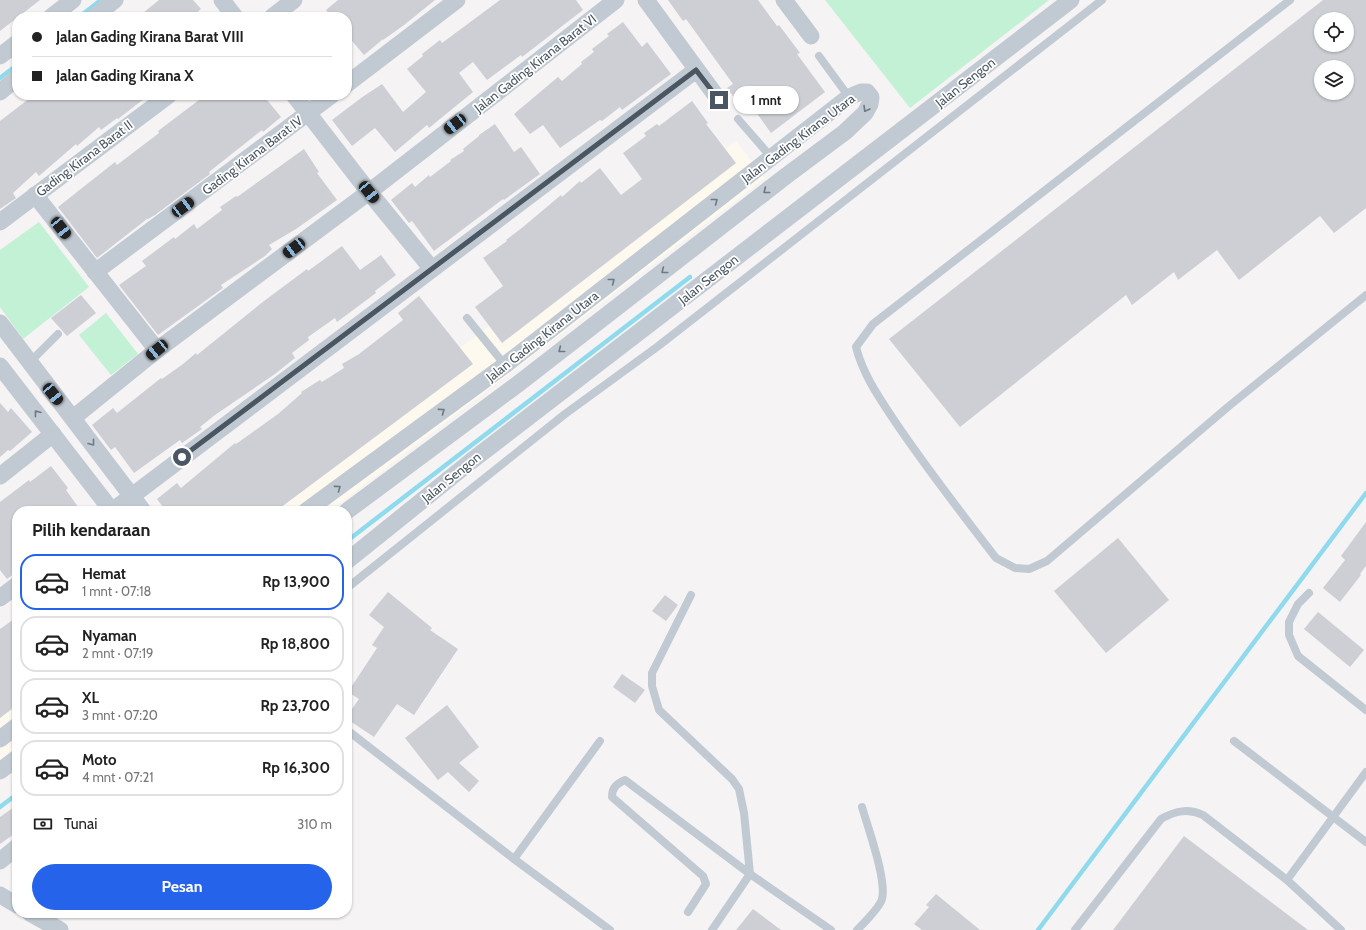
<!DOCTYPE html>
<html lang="id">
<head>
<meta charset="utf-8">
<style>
	body { margin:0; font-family:Cabin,sans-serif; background:#f6f6f6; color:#222; height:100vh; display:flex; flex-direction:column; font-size:15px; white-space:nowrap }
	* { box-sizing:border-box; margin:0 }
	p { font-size:13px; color:#767676 }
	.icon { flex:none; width:22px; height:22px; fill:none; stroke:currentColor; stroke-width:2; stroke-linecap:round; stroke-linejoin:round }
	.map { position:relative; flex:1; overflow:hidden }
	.sheet { position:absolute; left:12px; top:506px; width:340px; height:412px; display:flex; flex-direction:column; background:#fff; border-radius:16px; box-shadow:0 1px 3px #0004 }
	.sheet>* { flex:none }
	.hud { position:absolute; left:12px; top:12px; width:340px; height:88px; border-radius:16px; box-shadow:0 1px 3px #0004; display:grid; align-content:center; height:88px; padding:0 20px; background:#fff }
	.controls { position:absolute; left:1314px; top:12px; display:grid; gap:8px }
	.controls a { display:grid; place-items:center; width:40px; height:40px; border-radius:50%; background:#fff; box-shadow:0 1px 3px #0004; font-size:20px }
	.end { position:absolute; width:18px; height:18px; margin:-9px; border:5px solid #4a5661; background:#fff; box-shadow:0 0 0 2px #fff }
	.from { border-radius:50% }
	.bubble { position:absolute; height:28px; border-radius:14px; background:#fff; box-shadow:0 1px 3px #0004; font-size:13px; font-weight:700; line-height:28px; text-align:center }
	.car { position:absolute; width:12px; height:24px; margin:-12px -6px; border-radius:5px; box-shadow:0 0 3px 1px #0007; background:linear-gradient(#222 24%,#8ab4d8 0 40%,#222 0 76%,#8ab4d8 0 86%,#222 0) }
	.hud b { display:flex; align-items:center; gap:14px; height:38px; font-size:15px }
	.hud b+b { border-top:1px solid #e0e0e0 }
	.hud i { width:10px; height:10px; background:#222 }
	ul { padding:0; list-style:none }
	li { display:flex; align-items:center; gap:12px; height:56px; margin:0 8px 6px; padding:0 12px; border:2px solid #e0e0e0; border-radius:16px }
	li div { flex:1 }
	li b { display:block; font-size:15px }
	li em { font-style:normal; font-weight:700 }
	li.on { border-color:#2563eb }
	li>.icon { width:36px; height:36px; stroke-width:1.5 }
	h2 { padding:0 20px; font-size:18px; line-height:48px }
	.pay { display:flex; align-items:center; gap:10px; height:44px; padding:0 20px; font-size:15px }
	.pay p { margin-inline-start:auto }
	.cta { display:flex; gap:8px; margin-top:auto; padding:8px 20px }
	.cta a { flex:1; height:46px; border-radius:24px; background:#2563eb; color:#fff; font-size:16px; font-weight:700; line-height:46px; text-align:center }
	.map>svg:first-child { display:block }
	.commercial { fill:#fdf9ef }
	.green { fill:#c3f1d5 }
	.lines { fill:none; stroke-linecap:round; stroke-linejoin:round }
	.stream { stroke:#90daee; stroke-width:4.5 }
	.building { fill:#cdcfd5; fill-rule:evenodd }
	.lane { stroke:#c1cad2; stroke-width:8 }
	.street { stroke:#c1cad2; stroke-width:17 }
	.oneway { stroke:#6e7983 }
	.route { stroke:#4a5661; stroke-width:5 }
	.labels { text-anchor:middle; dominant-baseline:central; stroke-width:3.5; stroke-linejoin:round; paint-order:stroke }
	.street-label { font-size:13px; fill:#4a5661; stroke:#fff }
</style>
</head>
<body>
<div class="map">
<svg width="1366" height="930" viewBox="0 0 1366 930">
	<rect width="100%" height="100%" fill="#f5f3f3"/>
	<!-- commercial -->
	<g class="commercial">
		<polygon points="736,141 765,178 330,511 242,511"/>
		<polygon points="17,680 17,750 0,763 0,693"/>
	</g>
	<!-- green -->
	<g class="green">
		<polygon points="825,0 1049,0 910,108"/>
		<polygon points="39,222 89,287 23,339 0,307 0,250"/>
		<polygon points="106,313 138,354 111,375 79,335"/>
	</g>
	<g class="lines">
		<!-- stream -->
		<g class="stream">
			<polyline points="79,17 101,0"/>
			<polyline points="0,78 17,65"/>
			<polyline points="347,541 690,277"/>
			<polyline points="0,807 17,794"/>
			<polyline points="1038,930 1366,493"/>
		</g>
	</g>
	<!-- building -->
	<g class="building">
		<polygon points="0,0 40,0 0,31"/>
		<polygon points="159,0 193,0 201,9 192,17 138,17"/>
		<polygon points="338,0 435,0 404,25 383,40 383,39 364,55 347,35 347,17 332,17 326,10"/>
		<polygon points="500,0 576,0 583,10 522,57 521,55 487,80 473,62 459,73 473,92 429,128 427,125 395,152 375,128 352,146 332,120 361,98 382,84 403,112 426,92 407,69 423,56 422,54 440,40 442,43"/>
		<polygon points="668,0 758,0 777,26 779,25 800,53 797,54 825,92 771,133 743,94 736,100 727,88 733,84 686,19 683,21"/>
		<path d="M 1323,0 L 1366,0 L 1366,208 L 1334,233 L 1320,216 L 1239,280 L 1217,250 L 1178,280 L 1174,272 L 1132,305 L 1126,295 L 960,427 L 889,339 ZM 1321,19 L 1347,19 L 1347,45 L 1321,45 ZM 1321,67 L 1347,67 L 1347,93 L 1321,93 Z"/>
		<polygon points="623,22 642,47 647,42 671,74 622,110 620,107 602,121 600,120 560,148 543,125 530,134 514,114 558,77 562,81 582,64 581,62 594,52 592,49 609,36 607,34"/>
		<polygon points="34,95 149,95 118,119 117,118 101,130 99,127 77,146 76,144 39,176 36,172 13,193 16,198 0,209 0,121"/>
		<polygon points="196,95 263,95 281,117 263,132 262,130 209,172 210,174 155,215 148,219 147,219 97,258 58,207 115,162 117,165 159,133 158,131 199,100"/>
		<polygon points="692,101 708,123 706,124 736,163 502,343 475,307 503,286 483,258 507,241 506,240 523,227 561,195 562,197 580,181 581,183 600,168 621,195 642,179 623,153 646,136 644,133 657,124 659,126"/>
		<polygon points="495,124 514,152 521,147 540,174 504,200 503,199 434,251 412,221 409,223 391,200 412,183 415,187 429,175 430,177 451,161 450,160 464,151 463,149 479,136 479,135"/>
		<polygon points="304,149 319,172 317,173 337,200 296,229 269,245 272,249 265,256 221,285 223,288 158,335 119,285 146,266 142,261 174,237 175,239 194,224 197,229 222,210 220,207 236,196 237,197"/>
		<polygon points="342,246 360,270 381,255 396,275 375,291 376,293 337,322 335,318 308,337 309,340 292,353 295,358 275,374 215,415 200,427 202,429 182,443 180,440 134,473 115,447 111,450 92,425 113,408 117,413 161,378 162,379 183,364 196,353 197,355 264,301 307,269 308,271"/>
		<polygon points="81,295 96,313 67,336 51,318"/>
		<polygon points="419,296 473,364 276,511 166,511 157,499 177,483 181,488 235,443 236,444 278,414 302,393 301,392 320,380 322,382 344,368 342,364 359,354 403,320 398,313"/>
		<polygon points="0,403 8,412 11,408 32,432 10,451 8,450 0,457"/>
		<polygon points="51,466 68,488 66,490 81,511 17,511 17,571 7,579 0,570 0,502 29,480 30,482"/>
		<polygon points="1366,522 1366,566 1360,574 1361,575 1340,602 1323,588 1345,560 1341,556"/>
		<polygon points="1118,538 1169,600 1106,653 1054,591"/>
		<polygon points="388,592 432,628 430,630 458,649 414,715 397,704 374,737 347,719 347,716 359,699 348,692 377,648 372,645 384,627 369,615"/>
		<polygon points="665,595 678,605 666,621 652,611"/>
		<polygon points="1318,612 1364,650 1350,667 1304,629"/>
		<polygon points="17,617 17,705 0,718 0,629"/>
		<polygon points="622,674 645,690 635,703 613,687"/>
		<polygon points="447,705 479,747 459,763 479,781 469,792 448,772 438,780 405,738"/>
		<polygon points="17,805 17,832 0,844 0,817"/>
		<polygon points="1184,836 1308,930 1113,930"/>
		<polygon points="936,894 980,930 922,930 914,924 929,907 926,905"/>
		<polygon points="753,909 781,930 736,930"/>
	</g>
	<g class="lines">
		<!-- lane -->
		<g class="lane">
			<path d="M 1290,0 L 873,324 L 856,347 C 863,375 880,399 896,423 C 927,469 962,514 996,558 L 1015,568 L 1029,569 L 1047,561 L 1229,406 L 1366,295"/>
			<polyline points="819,56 849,97"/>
			<polyline points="738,119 771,157"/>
			<polyline points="467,318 505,365"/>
			<polyline points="29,363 58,334"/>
			<polyline points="347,588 565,414 657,347 1102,0"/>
			<polyline points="1309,593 1298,604 1289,622 1289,635 1298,656 1366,710"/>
			<polyline points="347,730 514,859 610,930"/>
			<polyline points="1234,741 1366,842"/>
			<polyline points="514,859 600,741"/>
			<polyline points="1287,880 1366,772"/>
			<path d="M 688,912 L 706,884 L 703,876 L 612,797 C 612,788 616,784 625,780 L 750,874 L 744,813 L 739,789 L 732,779 L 659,710 L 652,686 L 652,673 L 691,595"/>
			<polyline points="712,930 750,874 831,930"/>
			<path d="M 857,930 C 863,924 880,907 882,899 C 887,880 868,828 862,807"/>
			<path d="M 1075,930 L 1161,819 C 1175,811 1188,808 1203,815 L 1287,880 L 1341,930"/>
		</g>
		<!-- street -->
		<g class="street">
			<polyline points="222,0 235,17"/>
			<polyline points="646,0 719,100"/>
			<polyline points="784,0 811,36"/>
			<polyline points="51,17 73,0"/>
			<polyline points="94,17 115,0"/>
			<polyline points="272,17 294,0"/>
			<polyline points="0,56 17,43"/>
			<polyline points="347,84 457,0"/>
			<polyline points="0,92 17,78"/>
			<polyline points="294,95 369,192 432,269"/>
			<polyline points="35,195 157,350"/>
			<polyline points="0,222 169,95"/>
			<polyline points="95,272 332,95"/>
			<polyline points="0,323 143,511"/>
			<polyline points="0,366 112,511"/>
			<polyline points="73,418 157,350 369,192 616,0"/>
			<polyline points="0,476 53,434"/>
			<polyline points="112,511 696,70"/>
			<polyline points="306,511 505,365 849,97 861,92 867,92 871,97 870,104 865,113 845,132 786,176 518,384 347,511"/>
			<polyline points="347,561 470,462 1071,0"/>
			<polyline points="0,598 17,585"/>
			<polyline points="0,739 17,726"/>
			<polyline points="0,771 17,758"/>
			<polyline points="0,861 17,847"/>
			<polyline points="0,895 17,905"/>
			<polyline points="30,913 60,930"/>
		</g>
	</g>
	<!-- one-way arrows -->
	<defs><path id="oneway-chevron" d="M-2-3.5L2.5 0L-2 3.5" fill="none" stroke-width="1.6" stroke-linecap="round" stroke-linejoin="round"/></defs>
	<g class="oneway">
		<use href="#oneway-chevron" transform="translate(866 109) rotate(121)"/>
		<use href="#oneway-chevron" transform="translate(766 191) rotate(142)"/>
		<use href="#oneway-chevron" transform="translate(715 201) rotate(-38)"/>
		<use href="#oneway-chevron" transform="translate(664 271) rotate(142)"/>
		<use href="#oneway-chevron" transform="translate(612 281) rotate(-38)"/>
		<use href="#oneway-chevron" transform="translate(561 350) rotate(142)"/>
		<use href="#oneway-chevron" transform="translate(442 411) rotate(-36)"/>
		<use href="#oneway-chevron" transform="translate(37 413) rotate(-128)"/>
		<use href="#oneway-chevron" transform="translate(92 443) rotate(52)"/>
		<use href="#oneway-chevron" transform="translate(338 488) rotate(-36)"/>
	</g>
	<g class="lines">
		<!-- route -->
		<polyline class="route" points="182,457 696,70 719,100"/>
	</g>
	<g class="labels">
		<!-- street labels -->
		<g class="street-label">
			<text transform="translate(535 63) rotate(-38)">Jalan Gading Kirana Barat VI</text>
			<text transform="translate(965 82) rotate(-38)">Jalan Sengon</text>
			<text transform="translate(798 138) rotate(-37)">Jalan Gading Kirana Utara</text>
			<text transform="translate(252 155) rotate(-37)">Gading Kirana Barat IV</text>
			<text transform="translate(84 158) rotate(-37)">Gading Kirana Barat II</text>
			<text transform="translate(708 279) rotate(-38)">Jalan Sengon</text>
			<text transform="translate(542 336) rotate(-38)">Jalan Gading Kirana Utara</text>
			<text transform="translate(451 477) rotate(-39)">Jalan Sengon</text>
		</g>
	</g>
</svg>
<div class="controls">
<a><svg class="icon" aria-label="locate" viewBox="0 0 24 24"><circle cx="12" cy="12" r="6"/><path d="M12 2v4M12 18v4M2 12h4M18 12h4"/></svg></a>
<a><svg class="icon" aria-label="layers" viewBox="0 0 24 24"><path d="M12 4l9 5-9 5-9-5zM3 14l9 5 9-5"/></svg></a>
</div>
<i class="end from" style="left:182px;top:457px"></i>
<i class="end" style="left:719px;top:100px"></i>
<div class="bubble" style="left:733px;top:86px;width:66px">1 mnt</div>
<i class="car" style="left:455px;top:124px;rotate:232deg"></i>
<i class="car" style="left:369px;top:192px;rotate:141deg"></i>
<i class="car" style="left:183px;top:207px;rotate:53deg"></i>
<i class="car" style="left:61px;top:228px;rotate:142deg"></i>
<i class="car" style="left:294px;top:248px;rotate:233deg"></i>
<i class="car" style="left:157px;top:350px;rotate:231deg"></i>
<i class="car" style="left:53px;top:394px;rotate:141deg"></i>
<div class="hud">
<b><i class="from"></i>Jalan Gading Kirana Barat VIII</b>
<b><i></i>Jalan Gading Kirana X</b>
</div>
<section class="sheet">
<h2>Pilih kendaraan</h2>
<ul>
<li class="on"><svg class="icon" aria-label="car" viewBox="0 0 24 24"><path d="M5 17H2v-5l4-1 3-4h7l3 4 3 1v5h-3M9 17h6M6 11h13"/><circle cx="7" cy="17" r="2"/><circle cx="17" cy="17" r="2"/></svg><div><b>Hemat</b><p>1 mnt · 07:18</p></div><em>Rp 13,900</em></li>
<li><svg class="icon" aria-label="car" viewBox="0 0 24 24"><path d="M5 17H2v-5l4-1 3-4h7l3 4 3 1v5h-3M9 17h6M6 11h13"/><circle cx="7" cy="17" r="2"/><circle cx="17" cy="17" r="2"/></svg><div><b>Nyaman</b><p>2 mnt · 07:19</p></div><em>Rp 18,800</em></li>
<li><svg class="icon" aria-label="car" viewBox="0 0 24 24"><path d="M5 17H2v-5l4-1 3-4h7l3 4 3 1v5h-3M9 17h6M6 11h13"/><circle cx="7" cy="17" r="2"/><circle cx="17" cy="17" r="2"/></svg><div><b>XL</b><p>3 mnt · 07:20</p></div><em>Rp 23,700</em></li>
<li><svg class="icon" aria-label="car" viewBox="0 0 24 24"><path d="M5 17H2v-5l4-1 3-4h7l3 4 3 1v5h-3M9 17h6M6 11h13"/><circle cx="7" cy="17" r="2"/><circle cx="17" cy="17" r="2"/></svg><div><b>Moto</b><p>4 mnt · 07:21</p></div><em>Rp 16,300</em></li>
</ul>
<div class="pay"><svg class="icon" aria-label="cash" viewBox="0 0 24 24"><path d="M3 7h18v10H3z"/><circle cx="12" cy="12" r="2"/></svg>Tunai<p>310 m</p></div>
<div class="cta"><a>Pesan</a></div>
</section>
</div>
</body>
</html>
